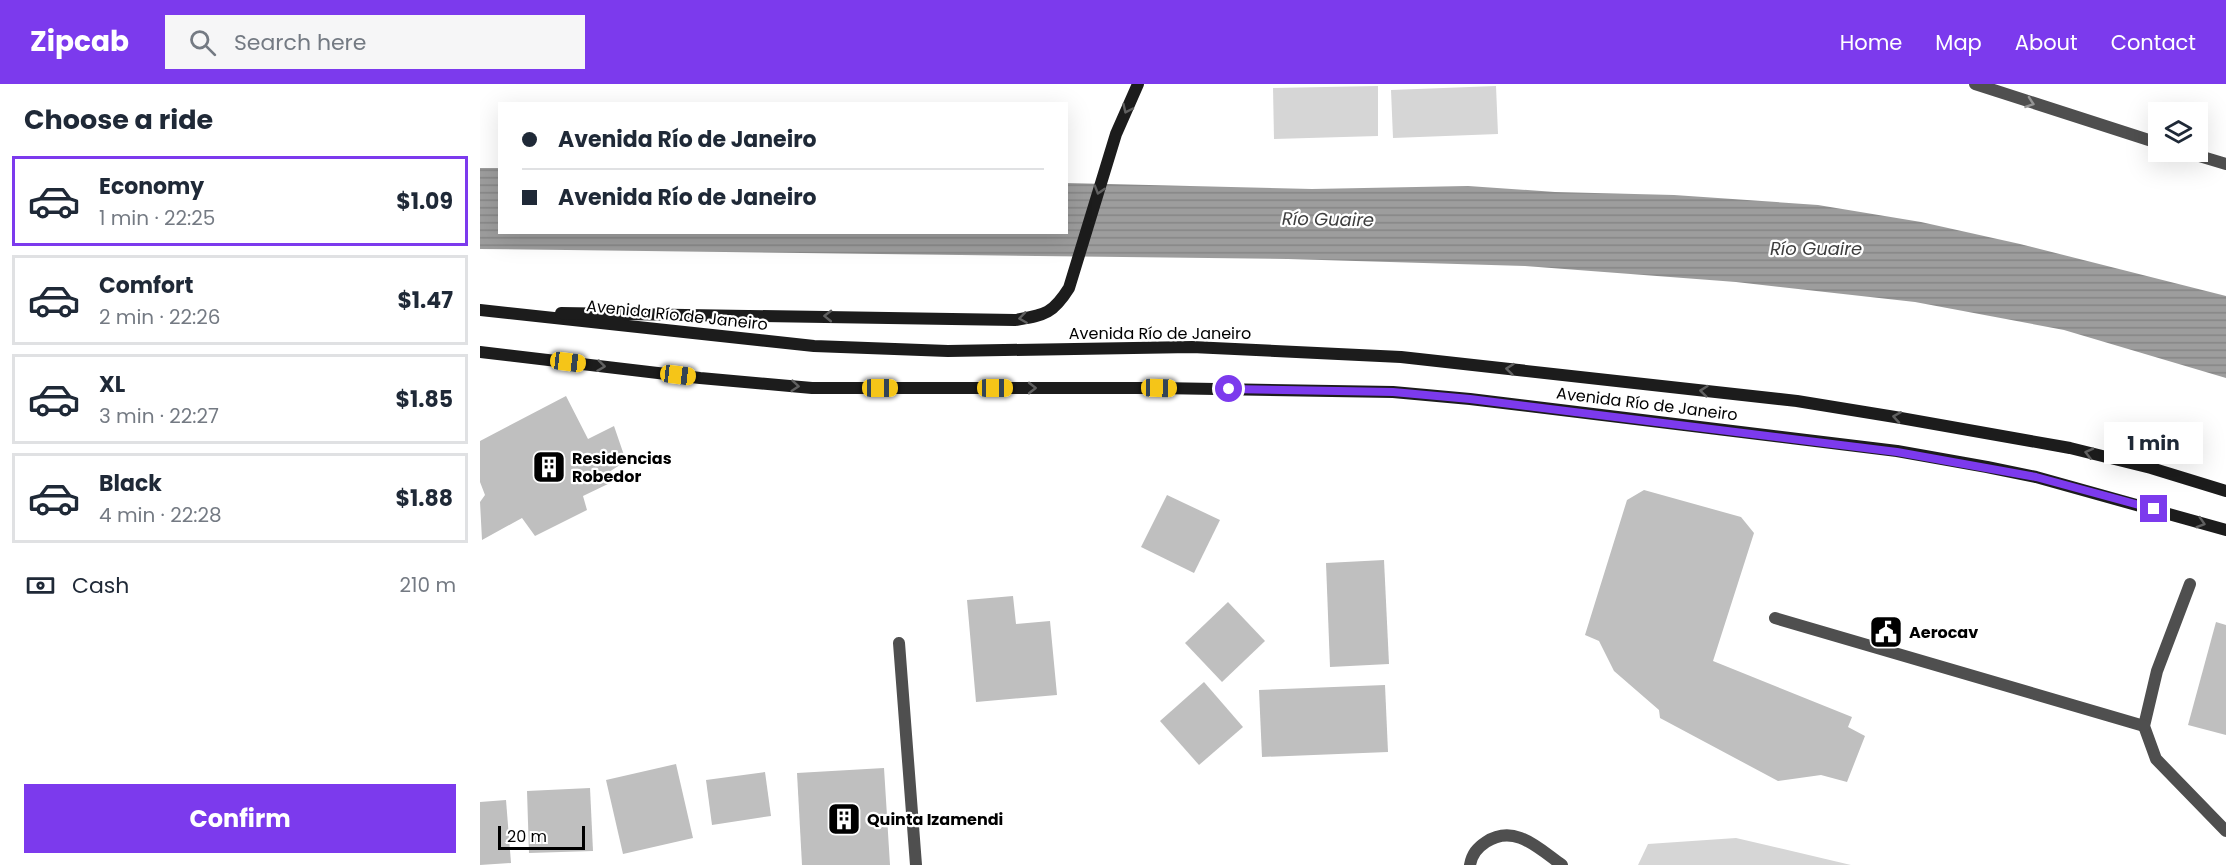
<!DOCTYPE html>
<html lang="en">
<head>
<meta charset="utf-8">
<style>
	body { margin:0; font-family:Poppins,sans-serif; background:#f6f6f7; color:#1f2937; height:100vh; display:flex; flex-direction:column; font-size:22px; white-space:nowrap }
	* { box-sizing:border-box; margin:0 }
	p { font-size:20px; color:#747a83 }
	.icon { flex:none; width:33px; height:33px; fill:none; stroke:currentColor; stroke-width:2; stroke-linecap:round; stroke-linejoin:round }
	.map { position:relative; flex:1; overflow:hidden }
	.details { display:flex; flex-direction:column; background:#fff; width:480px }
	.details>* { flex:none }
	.banner { position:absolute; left:18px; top:18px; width:570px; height:132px; border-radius:0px; box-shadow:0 6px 24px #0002; display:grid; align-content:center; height:132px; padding:0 24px; background:#fff }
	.fabs { position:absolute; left:1668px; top:18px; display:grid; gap:12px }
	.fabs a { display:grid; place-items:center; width:60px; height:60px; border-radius:0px; background:#fff; box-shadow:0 6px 24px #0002; font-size:30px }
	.scale { position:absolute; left:18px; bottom:15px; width:87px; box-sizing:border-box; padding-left:6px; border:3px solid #000; border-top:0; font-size:16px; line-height:21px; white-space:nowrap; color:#000; -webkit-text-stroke:4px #fff; paint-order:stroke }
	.end { position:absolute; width:27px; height:27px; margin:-14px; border:8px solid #7c3aed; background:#fff; box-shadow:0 0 0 3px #fff }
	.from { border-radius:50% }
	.bubble { position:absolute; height:42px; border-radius:0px; background:#fff; box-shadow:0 6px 24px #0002; font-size:20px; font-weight:700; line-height:42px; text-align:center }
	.car { position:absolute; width:18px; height:36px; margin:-18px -9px; border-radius:8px; box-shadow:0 0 4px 2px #0007; background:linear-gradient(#f5c518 24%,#345 0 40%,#f5c518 0 76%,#345 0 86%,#f5c518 0) }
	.banner b { display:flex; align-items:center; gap:21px; height:57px; font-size:22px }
	.banner b+b { border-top:2px solid #e0e1e3 }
	.banner i { width:15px; height:15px; background:#1f2937 }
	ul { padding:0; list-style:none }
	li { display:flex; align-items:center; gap:18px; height:90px; margin:0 12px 9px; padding:0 12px; border:3px solid #e0e1e3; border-radius:0px }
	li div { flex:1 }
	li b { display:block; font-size:22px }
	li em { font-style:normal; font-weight:700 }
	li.current { border-color:#7c3aed }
	li>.icon { width:54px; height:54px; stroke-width:1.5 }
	h2 { padding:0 24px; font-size:27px; line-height:72px }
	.pay { display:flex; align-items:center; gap:15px; height:66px; padding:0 24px; font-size:22px }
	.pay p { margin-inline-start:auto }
	.button { display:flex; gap:12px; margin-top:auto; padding:12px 24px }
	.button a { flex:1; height:69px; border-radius:0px; background:#7c3aed; color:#fff; font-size:24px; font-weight:700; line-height:69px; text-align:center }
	header { display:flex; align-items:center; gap:36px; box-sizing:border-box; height:84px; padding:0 30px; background:#7c3aed; color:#fff }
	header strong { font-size:28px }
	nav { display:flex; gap:33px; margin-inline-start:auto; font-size:21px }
	.search { width:420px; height:54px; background:#f6f6f7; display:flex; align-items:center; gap:15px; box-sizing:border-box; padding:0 21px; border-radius:0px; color:#747a83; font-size:22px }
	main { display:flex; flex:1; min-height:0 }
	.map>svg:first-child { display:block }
	.grass { fill:#d6d6d6 }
	.water { fill:url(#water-rules) }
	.building { fill:#bfbfbf }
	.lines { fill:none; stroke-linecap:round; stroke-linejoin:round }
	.lane { stroke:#4f4f4f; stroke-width:12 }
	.street { stroke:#4f4f4f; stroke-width:12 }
	.secondary { stroke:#1c1c1c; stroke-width:12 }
	.oneway { stroke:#959595 }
	.oneway2 { stroke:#606060 }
	.route { stroke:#7c3aed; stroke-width:8 }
	.labels { text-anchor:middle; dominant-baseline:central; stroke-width:4.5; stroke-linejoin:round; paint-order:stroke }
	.street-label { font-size:16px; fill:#000; stroke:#fff }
	.poi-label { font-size:16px; font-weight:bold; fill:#000; stroke:#fff; text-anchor:start }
	.water-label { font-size:18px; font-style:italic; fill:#3e3e3e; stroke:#fff }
</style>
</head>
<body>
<header>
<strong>Zipcab</strong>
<div class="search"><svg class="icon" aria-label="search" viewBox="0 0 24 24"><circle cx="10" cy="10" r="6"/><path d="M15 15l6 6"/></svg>Search here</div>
<nav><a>Home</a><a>Map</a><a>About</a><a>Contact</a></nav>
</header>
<main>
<section class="details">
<h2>Choose a ride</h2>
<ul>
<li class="current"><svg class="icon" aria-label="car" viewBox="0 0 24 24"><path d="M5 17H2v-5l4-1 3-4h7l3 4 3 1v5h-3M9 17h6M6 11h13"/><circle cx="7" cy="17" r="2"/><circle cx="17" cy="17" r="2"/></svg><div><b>Economy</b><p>1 min · 22:25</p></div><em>$1.09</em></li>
<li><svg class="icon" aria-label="car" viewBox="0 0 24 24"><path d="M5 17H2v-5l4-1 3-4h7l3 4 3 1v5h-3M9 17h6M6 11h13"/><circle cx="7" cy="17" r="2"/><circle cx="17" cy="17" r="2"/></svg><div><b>Comfort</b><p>2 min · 22:26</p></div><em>$1.47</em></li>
<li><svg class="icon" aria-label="car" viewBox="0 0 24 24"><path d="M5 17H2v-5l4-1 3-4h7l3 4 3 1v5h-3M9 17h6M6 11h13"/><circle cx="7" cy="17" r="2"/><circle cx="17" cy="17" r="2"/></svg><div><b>XL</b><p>3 min · 22:27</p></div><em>$1.85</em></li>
<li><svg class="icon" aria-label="car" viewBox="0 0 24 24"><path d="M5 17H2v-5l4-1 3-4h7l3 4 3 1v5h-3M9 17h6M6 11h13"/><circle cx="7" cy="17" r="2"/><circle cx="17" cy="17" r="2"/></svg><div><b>Black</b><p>4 min · 22:28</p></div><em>$1.88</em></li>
</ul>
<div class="pay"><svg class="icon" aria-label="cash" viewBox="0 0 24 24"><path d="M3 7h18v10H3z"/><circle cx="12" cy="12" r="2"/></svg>Cash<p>210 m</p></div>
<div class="button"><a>Confirm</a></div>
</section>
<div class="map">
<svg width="1746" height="781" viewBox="0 0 1746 781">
	<defs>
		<pattern id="water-rules" width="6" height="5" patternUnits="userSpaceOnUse" patternTransform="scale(1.5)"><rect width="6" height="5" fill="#9d9d9d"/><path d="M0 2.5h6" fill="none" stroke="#858585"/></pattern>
	</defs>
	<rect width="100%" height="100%" fill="#fff"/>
	<!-- grass -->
	<g class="grass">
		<polygon points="898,2 898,52 794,55 793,4"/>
		<polygon points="1016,2 1018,50 913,54 911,6"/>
		<polygon points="1256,754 1371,781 1158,781 1168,760"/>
	</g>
	<!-- water -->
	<polygon class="water" points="0,84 19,84 20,148 586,148 587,99 832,105 988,102 1075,108 1194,111 1338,121 1441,138 1540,160 1746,212 1746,294 1584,246 1435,218 1256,198 1045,182 808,175 0,165"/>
	<!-- building -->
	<g class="building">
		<polygon points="86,312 108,355 134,342 146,377 129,388 130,399 103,412 107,426 55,452 42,434 2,456 0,418 5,411 0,398 0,357"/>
		<polygon points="1164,406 1261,433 1274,449 1233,577 1372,633 1368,643 1385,652 1367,698 1341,691 1298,697 1180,634 1179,626 1134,587 1119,557 1105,551 1147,416"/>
		<polygon points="687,411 740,436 714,489 661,463"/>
		<polygon points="904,476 909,580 850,583 846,479"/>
		<polygon points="533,512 536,540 570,537 577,611 496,618 487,516"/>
		<polygon points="748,518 785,557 742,598 705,559"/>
		<polygon points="1736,538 1746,541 1746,651 1708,641"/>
		<polygon points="724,598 763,643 719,681 680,637"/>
		<polygon points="905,601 908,668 782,673 779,606"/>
		<polygon points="196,680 213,754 143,770 126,696"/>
		<polygon points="404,684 410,781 322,781 317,689"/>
		<polygon points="285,688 291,732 232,741 226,696"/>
		<polygon points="110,704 113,767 49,769 47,707"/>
		<polygon points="26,716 31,779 0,781 0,718"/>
	</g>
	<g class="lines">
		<!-- lane -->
		<g class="lane">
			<polyline points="1710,500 1677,587 1664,642 1676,675 1746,747"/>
			<polyline points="1295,534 1664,642"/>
		</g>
		<!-- street -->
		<g class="street">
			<polyline points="1495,0 1678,59"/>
			<polyline points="1706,68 1746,80"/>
			<polyline points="419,559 436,781"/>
			<path d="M 990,781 C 992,770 997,764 1006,758 C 1035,739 1059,765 1082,781"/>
		</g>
		<!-- secondary -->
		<g class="secondary">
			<polyline points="0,226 334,262 468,267 712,263 921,273 1317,317 1415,333 1590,364 1671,384 1746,407"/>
			<path d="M 81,229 L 535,236 C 564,231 572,231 589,204 L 636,50 L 658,0"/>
			<polyline points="0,268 220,294 332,304 679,304 913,308 990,315 1417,367 1507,383 1556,393 1746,446"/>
		</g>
	</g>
	<!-- one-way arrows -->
	<defs><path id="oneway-chevron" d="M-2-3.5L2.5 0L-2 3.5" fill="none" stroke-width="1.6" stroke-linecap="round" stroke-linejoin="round" transform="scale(1.5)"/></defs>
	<use class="oneway" href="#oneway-chevron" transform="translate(1550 19) rotate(19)"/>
	<g class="oneway2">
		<use href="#oneway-chevron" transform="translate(647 25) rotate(115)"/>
		<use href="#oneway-chevron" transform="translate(619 106) rotate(107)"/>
		<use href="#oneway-chevron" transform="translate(348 232) rotate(-179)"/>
		<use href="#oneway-chevron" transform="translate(543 234) rotate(172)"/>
		<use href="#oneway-chevron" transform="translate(121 282) rotate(7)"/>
		<use href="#oneway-chevron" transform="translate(1030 285) rotate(-174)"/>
		<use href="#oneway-chevron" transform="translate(315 302) rotate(5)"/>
		<use href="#oneway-chevron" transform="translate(552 304)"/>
		<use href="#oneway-chevron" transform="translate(1224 307) rotate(-174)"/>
		<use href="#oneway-chevron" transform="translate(1417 333) rotate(-171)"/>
		<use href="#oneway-chevron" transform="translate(1609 369) rotate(-166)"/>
		<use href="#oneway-chevron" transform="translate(1721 439) rotate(17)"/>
	</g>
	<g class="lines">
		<!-- route -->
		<polyline class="route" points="749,305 913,308 990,315 1417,368 1556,393 1674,425"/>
	</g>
	<!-- icons -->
	<defs>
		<symbol id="building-square" viewBox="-11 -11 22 22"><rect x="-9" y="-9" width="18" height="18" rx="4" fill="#000" stroke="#fff"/><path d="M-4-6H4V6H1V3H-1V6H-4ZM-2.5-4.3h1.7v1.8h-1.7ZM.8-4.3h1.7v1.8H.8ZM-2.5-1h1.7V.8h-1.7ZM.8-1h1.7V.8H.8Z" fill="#fff"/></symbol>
		<symbol id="civic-square" viewBox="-11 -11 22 22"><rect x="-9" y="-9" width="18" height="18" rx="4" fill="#000" stroke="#fff"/><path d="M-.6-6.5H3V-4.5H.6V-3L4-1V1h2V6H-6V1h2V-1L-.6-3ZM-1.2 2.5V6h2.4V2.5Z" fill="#fff"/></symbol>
	</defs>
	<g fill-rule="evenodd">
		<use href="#building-square" x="50" y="364" width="38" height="38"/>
		<use href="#civic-square" x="1387" y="529" width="38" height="38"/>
		<use href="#building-square" x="345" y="716" width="38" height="38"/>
	</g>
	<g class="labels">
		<!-- street labels -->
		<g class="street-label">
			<text transform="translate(197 231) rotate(6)">Avenida Río de Janeiro</text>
			<text x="680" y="249">Avenida Río de Janeiro</text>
			<text transform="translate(1167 320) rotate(7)">Avenida Río de Janeiro</text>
		</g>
		<!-- poi labels -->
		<g class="poi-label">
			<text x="92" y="374">Residencias<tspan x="92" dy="18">Robedor</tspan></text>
			<text x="1429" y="548">Aerocav</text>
			<text x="387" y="735">Quinta Izamendi</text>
		</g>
		<!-- water labels -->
		<g class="water-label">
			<text transform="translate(848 135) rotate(1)">Río Guaire</text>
			<text x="1336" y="164">Río Guaire</text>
		</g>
	</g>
</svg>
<div class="fabs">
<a><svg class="icon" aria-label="layers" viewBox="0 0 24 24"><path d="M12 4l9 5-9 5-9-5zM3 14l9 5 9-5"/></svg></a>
</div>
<div class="scale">20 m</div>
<i class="end from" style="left:749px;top:305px"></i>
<i class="end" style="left:1674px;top:425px"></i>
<div class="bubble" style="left:1624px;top:338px;width:99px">1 min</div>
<i class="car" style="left:88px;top:278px;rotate:97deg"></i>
<i class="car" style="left:198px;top:291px;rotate:97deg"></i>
<i class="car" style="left:400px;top:304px;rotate:90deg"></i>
<i class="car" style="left:515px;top:304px;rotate:90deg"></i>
<i class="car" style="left:679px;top:304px;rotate:91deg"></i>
<div class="banner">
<b><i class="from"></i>Avenida Río de Janeiro</b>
<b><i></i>Avenida Río de Janeiro</b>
</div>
</div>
</main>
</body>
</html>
